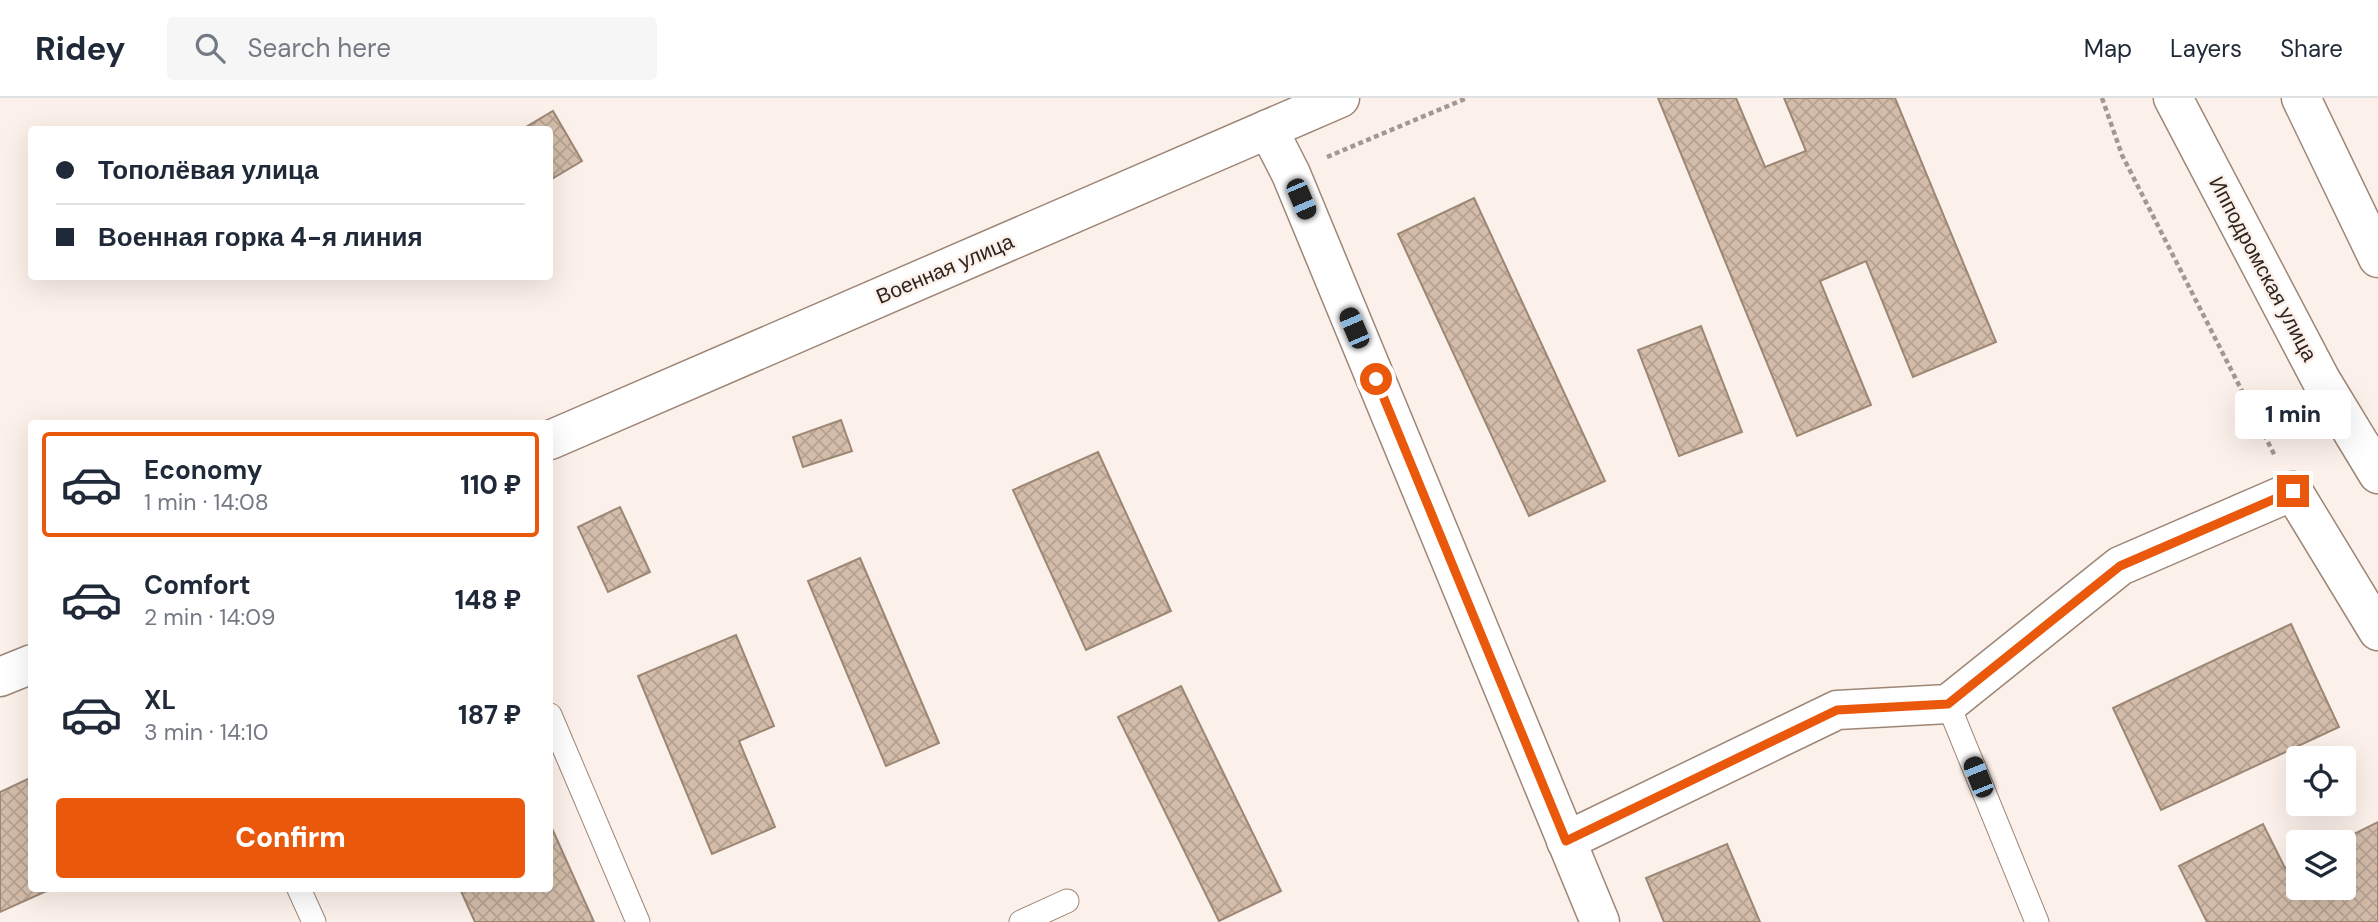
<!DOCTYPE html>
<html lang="en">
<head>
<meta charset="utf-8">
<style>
	body { margin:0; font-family:"DM Sans",sans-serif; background:#f6f6f7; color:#1f2937; height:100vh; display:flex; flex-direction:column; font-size:26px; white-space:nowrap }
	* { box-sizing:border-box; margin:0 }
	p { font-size:23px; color:#747a83 }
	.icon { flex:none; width:38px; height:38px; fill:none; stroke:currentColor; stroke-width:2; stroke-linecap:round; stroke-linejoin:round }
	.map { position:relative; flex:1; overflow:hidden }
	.details { position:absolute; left:28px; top:322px; width:525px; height:472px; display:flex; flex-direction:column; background:#fff; border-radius:7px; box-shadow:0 7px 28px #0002 }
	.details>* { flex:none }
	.guide { position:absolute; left:28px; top:28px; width:525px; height:154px; border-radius:7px; box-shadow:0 7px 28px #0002; display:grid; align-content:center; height:154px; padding:0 28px; background:#fff }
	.tools { position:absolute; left:2286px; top:648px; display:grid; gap:14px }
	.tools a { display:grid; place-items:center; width:70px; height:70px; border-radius:7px; background:#fff; box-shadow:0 7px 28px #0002; font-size:35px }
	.end { position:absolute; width:32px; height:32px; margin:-16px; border:9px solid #ea580c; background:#fff; box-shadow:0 0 0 4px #fff }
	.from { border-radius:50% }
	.bubble { position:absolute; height:49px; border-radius:7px; background:#fff; box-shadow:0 7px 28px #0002; font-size:23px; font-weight:800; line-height:49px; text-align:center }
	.car { position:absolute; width:21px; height:42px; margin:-21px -10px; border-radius:9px; box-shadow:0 0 5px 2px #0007; background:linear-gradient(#222 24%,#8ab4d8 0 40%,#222 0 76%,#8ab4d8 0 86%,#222 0) }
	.guide b { display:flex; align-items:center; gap:24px; height:66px; font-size:26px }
	.guide b+b { border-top:2px solid #e0e1e3 }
	.guide i { width:18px; height:18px; background:#1f2937 }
	ul { padding:12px 0 0; list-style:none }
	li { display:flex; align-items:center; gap:21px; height:105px; margin:0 14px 10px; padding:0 14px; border:4px solid transparent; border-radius:7px }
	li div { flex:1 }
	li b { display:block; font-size:26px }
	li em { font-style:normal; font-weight:800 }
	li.selected { border-color:#ea580c }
	li>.icon { width:63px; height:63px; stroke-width:1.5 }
	.action { display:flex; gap:14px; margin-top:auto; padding:14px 28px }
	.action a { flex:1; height:80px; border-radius:7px; background:#ea580c; color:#fff; font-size:28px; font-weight:800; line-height:80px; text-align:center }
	header { display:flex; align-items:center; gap:42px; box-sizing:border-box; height:98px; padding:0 35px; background:#fff; border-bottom:2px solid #e0e1e3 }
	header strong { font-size:33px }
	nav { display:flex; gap:38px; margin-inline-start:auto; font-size:24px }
	.search { width:490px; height:63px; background:#f6f6f7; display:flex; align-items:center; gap:18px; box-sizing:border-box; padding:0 24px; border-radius:7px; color:#747a83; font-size:26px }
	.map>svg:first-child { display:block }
	.building { fill:url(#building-cross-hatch); stroke:#9c8775; stroke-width:2 }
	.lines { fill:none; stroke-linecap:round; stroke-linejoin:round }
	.lane-casing { stroke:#9e8676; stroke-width:25 }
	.street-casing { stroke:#9e8676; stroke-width:41 }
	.secondary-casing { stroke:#9e8676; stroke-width:41 }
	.highway-casing { stroke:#9e8676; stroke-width:41 }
	.path { stroke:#a29791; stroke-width:4.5; stroke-dasharray:5 3.5; stroke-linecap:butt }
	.lane { stroke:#fff; stroke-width:23 }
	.street { stroke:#fff; stroke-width:38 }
	.secondary { stroke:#fff; stroke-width:38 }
	.highway { stroke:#fff; stroke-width:38 }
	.route { stroke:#ea580c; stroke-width:9 }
	.labels { text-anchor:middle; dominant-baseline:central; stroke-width:5; stroke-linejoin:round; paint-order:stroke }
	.street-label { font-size:21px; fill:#2f251f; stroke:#fcf1ea }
</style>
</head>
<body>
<header>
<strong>Ridey</strong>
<div class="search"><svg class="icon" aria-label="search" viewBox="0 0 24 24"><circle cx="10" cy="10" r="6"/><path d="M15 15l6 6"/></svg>Search here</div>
<nav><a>Map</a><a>Layers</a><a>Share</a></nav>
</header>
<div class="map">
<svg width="2378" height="824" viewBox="0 0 2378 824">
	<defs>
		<pattern id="building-cross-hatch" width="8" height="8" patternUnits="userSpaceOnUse" patternTransform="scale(1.75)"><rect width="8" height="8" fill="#d3bca9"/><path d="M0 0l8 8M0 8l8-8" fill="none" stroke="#b5a191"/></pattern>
	</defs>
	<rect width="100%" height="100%" fill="#fcf1ea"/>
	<!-- building -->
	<g class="building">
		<polygon points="1658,0 1736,0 1765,69 1806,53 1784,0 1895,0 1996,244 1913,279 1866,163 1820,183 1871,307 1797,338"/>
		<polygon points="553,13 582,63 550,82 550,32 521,32"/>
		<polygon points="1474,100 1605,383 1529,418 1398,136"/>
		<polygon points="1701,228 1742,334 1679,358 1638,252"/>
		<polygon points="841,322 852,353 803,369 793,339"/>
		<polygon points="1098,354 1171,513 1086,552 1013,392"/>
		<polygon points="620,409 650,474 608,494 578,429"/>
		<polygon points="860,460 939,645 886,668 808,483"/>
		<polygon points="2291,526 2339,629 2161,712 2113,610"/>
		<polygon points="736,537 774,628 739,643 775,729 712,756 638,578"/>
		<polygon points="1181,588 1281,793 1219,823 1118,619"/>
		<polygon points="32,679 32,791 51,791 0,814 0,694"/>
		<polygon points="2378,724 2378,824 2207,824 2179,768 2263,726 2285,770 2298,764 2298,789 2343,789 2343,744 2338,744"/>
		<polygon points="550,726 594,824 475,824 460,791 550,791"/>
		<polygon points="1727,746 1760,824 1664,824 1646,780"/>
	</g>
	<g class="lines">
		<defs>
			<g id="lane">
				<polyline points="1948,606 2037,824"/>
				<polyline points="550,617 638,824"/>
				<polyline points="299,791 314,824"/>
				<polyline points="1021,824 1067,803"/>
			</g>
			<g id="street">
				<polyline points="1268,31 1291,76 1600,824"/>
				<polyline points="1566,743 1837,612 1948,606 2120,468 2293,393 2378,533"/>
			</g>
			<g id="secondary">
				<polyline points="550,342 1340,0"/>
				<polyline points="0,579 32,566"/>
			</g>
			<g id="highway">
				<polyline points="2173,0 2321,282 2378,376"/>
				<polyline points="2301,0 2378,160"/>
			</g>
		</defs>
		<!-- lane casing -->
		<use href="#lane" class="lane-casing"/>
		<!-- street casing -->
		<use href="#street" class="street-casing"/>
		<!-- secondary casing -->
		<use href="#secondary" class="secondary-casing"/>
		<!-- highway casing -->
		<use href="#highway" class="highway-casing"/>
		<!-- path -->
		<g class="path">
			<polyline points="2102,0 2122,57 2275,358"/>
			<polyline points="1327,59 1467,0"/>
		</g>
		<!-- lane -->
		<use href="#lane" class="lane"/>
		<!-- street -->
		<use href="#street" class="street"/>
		<!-- secondary -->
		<use href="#secondary" class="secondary"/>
		<!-- highway -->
		<use href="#highway" class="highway"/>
	</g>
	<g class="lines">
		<!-- route -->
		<polyline class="route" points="1376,281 1566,743 1837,612 1948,606 2120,468 2293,393"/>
	</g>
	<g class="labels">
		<!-- street labels -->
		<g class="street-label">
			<text transform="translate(945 171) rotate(-23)">Военная улица</text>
			<text transform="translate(2263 171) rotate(62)">Ипподромская улица</text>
		</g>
	</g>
</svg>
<div class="tools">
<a><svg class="icon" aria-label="locate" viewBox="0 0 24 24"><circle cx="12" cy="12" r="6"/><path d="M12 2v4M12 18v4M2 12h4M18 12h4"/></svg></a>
<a><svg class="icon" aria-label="layers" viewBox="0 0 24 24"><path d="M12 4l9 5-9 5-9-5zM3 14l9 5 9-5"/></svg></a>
</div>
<i class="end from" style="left:1376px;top:281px"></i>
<i class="end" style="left:2293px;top:393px"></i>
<div class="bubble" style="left:2235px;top:292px;width:116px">1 min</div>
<i class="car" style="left:1301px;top:101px;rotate:157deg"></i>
<i class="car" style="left:1354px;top:230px;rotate:337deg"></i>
<i class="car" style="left:1978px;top:679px;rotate:338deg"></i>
<div class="guide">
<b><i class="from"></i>Тополёвая улица</b>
<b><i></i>Военная горка 4-я линия</b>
</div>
<section class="details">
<ul>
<li class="selected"><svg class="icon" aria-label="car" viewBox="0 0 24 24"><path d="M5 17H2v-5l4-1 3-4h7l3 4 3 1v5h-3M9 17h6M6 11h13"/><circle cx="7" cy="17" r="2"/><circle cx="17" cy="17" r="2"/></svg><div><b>Economy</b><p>1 min · 14:08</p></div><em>110 ₽</em></li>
<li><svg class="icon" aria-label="car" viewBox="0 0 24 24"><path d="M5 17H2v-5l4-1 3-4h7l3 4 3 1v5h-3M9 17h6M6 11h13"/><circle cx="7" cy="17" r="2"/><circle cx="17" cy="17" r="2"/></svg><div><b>Comfort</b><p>2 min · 14:09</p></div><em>148 ₽</em></li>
<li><svg class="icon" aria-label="car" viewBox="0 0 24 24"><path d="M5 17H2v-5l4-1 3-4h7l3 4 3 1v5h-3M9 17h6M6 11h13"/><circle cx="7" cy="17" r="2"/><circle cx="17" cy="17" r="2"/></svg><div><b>XL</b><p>3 min · 14:10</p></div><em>187 ₽</em></li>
</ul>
<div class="action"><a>Confirm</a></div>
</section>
</div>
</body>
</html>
